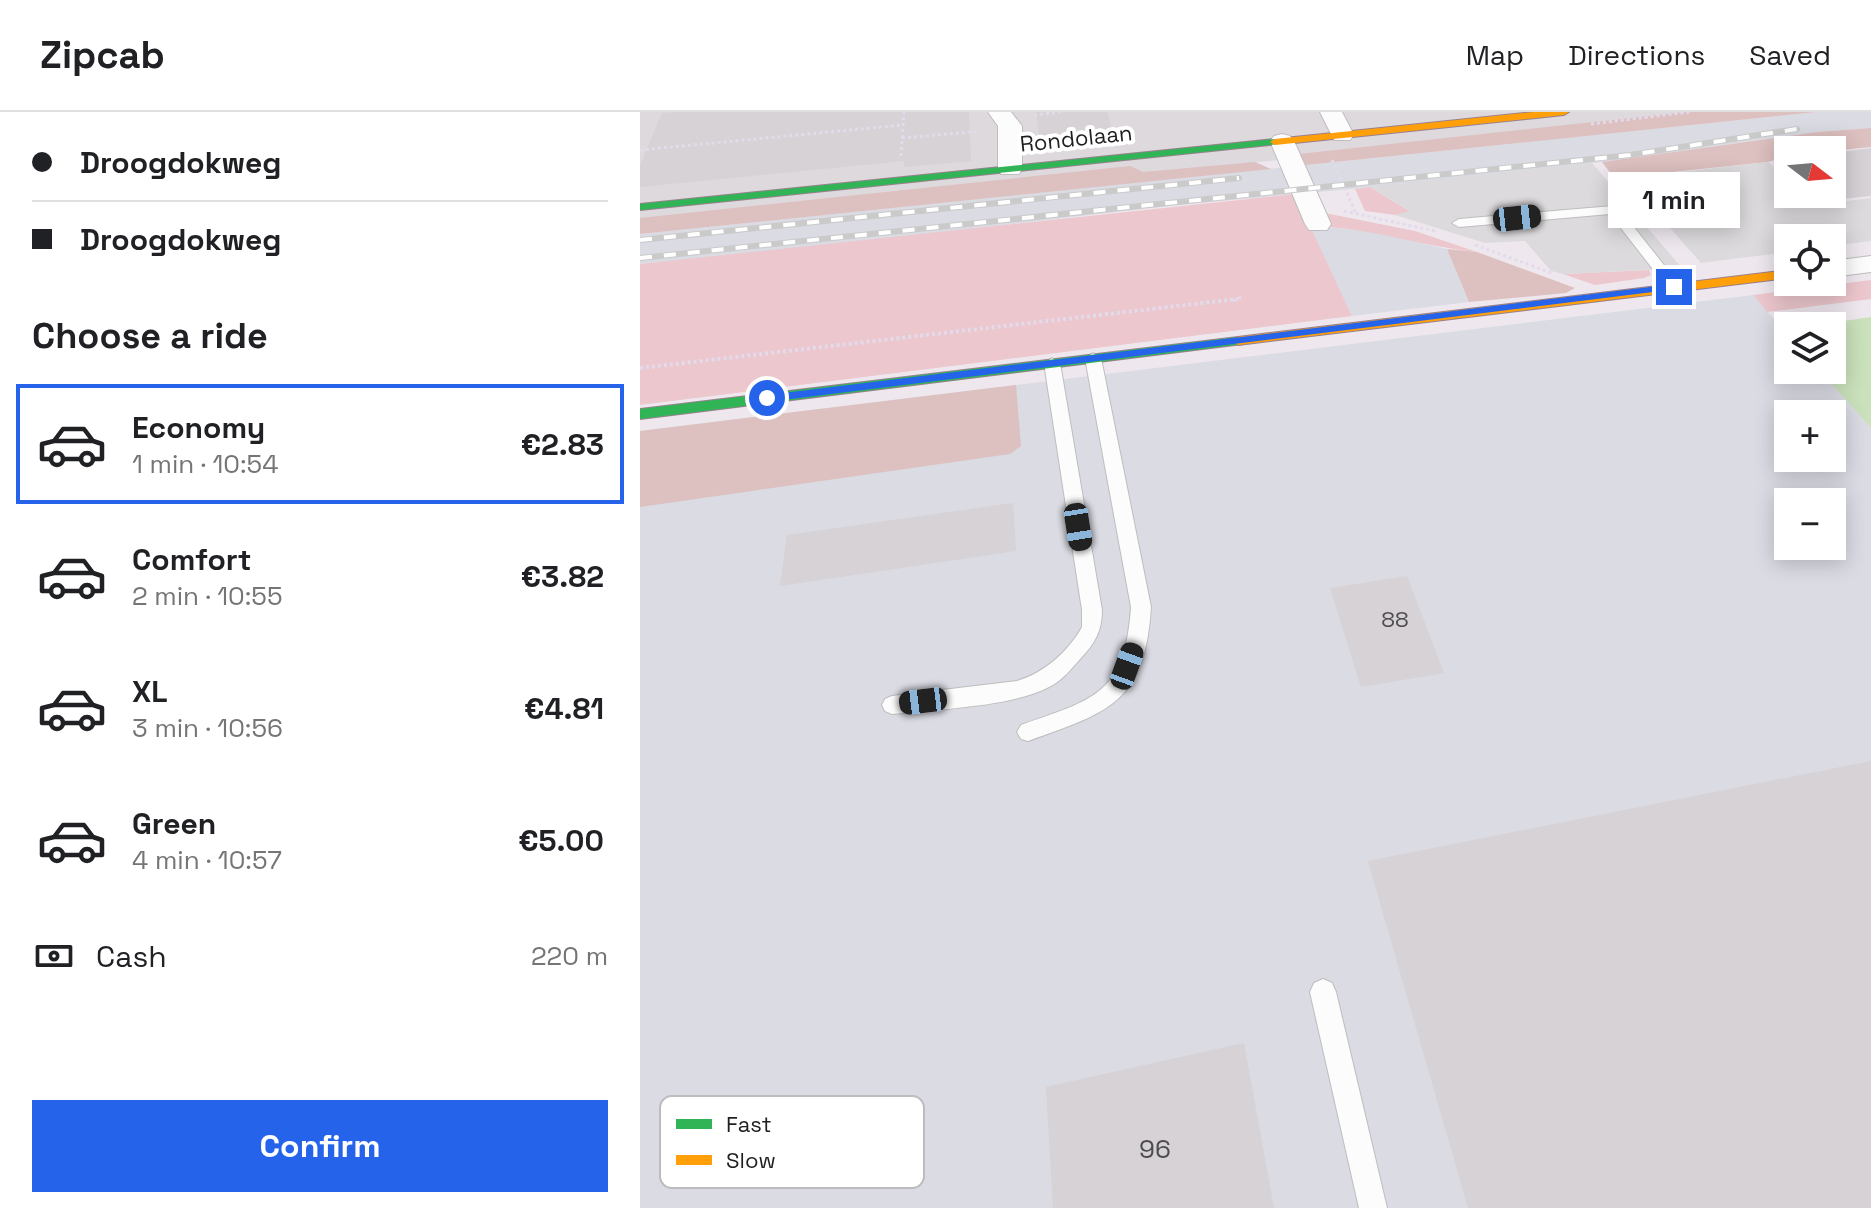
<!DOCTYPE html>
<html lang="en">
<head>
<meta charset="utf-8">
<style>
	body { margin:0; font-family:"Space Grotesk",sans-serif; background:#f2f2f2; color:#202124; height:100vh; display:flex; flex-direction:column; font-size:30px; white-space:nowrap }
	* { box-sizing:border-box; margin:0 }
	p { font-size:26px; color:#757577 }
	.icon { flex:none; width:44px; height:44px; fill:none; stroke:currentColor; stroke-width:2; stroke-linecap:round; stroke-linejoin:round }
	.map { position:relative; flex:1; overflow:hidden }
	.drawer { display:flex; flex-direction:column; background:#fff; width:640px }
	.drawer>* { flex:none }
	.banner { display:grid; align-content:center; height:176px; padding:0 32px; background:#fff }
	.needle { width:52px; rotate:106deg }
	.tools { position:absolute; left:1134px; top:24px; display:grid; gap:16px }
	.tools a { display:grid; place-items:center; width:72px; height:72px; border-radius:0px; background:#fff; box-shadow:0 4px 20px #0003; font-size:40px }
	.end { position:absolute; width:36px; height:36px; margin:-18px; border:10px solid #2563eb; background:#fff; box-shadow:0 0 0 4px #fff }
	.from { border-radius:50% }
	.bubble { position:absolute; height:56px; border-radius:0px; background:#fff; box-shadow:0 4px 20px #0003; font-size:26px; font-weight:800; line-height:56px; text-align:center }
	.car { position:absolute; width:24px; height:48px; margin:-24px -12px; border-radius:10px; box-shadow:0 0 6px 2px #0007; background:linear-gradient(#222 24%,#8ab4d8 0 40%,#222 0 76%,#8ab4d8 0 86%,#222 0) }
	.banner b { display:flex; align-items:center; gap:28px; height:76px; font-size:30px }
	.banner b+b { border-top:2px solid #e0e0e0 }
	.banner i { width:20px; height:20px; background:#202124 }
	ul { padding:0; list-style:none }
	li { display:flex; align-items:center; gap:24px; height:120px; margin:0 16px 12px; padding:0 16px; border:4px solid transparent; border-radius:0px }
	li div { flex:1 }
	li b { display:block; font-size:30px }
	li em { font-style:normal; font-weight:800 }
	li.selected { border-color:#2563eb }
	li>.icon { width:72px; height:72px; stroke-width:1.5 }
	h2 { padding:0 32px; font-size:36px; line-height:96px }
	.pay { display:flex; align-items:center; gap:20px; height:88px; padding:0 32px; font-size:30px }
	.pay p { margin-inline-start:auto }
	.action { display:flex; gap:16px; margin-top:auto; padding:16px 32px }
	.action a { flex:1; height:92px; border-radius:0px; background:#2563eb; color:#fff; font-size:32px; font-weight:800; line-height:92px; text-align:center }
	header { display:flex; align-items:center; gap:48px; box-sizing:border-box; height:112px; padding:0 40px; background:#fff; border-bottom:2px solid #e0e0e0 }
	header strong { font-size:38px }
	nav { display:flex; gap:44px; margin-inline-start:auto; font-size:28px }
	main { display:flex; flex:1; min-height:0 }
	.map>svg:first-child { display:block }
	.residential { fill:#ddd9dd }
	.industrial { fill:#dadbe3; fill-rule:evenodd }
	.grass { fill:#ecc7cd }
	.forest { fill:#ddc0c0 }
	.parking { fill:#dcdadc }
	.water { fill:#cae1bc }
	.building { fill:#d6d2d6 }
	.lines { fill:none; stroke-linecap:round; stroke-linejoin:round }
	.lane-casing { stroke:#bfbdbf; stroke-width:2 }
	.street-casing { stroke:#bfbdbf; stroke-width:2 }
	.fast-casing { stroke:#99808e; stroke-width:2 }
	.slow-casing { stroke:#99808e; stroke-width:2 }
	.path-far1 { stroke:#e3daeb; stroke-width:3; stroke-dasharray:3 3; stroke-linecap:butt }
	.path { stroke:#e3daeb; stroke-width:4; stroke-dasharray:3 3; stroke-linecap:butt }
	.lane { fill:#fcfcfc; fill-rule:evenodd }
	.street { fill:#fcfcfc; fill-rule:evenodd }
	.fast { fill:#30b455; fill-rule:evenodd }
	.slow { fill:#ff9f0a; fill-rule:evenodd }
	.rail-casing { stroke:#cbcacb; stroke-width:6 }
	.rail { stroke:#fff; stroke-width:4; stroke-dasharray:12; stroke-linecap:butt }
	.route { fill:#2563eb }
	.labels { text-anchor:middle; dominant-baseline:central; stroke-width:8; stroke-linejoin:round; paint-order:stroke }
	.far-street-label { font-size:22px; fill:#1f1f1f; stroke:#fff }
	.number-label { font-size:22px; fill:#4f4e4f }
	.near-number-label { font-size:26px; fill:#4f4e4f }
	.key { fill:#fff; stroke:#bcbcbc; stroke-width:2 }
	.key-label { font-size:22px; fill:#1f1f1f }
</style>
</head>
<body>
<header>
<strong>Zipcab</strong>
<nav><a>Map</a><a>Directions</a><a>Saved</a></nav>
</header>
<main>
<section class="drawer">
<div class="banner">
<b><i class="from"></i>Droogdokweg</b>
<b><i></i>Droogdokweg</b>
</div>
<h2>Choose a ride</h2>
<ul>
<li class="selected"><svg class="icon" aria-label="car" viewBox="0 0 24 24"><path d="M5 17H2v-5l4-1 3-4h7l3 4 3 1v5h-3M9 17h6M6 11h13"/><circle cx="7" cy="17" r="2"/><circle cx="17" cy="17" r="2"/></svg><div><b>Economy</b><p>1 min · 10:54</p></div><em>€2.83</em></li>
<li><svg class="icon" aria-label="car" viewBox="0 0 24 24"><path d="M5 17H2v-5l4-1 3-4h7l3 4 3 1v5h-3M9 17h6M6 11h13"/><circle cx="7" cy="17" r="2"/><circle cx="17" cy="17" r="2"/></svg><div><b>Comfort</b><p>2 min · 10:55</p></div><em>€3.82</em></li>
<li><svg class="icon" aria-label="car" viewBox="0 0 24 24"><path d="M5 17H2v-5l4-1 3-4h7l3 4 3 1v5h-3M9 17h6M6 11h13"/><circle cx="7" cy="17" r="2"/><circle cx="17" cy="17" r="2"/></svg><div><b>XL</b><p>3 min · 10:56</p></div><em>€4.81</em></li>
<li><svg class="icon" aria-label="car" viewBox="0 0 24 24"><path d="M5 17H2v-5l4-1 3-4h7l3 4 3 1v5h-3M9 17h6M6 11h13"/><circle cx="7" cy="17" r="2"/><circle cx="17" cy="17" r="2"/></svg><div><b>Green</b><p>4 min · 10:57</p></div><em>€5.00</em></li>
</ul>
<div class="pay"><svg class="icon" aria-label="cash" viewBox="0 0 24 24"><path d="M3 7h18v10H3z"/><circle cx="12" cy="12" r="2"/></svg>Cash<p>220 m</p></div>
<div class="action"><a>Confirm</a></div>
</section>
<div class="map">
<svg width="1231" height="1096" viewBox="0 0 1231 1096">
	<rect width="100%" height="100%" fill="#eee8ee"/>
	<!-- residential -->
	<polygon class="residential" points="0,0 1089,0 0,116"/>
	<!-- industrial -->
	<g class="industrial">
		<polygon points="1177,0 1231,0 1231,16 1177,20 962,50 809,68 517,95 195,133 0,152 0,122"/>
		<polygon points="669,113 734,120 807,137 829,190 712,204"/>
		<path d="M 1113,183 L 1148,223 L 1148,258 L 1179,258 L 1231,316 L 1231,1096 L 0,1096 L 0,319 ZM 1148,302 L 1192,302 L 1192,346 L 1148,346 ZM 1148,390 L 1192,390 L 1192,434 L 1148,434 Z"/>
	</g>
	<!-- grass -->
	<g class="grass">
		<polygon points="730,75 771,100 755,103 725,99 715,77"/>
		<polygon points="655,82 712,204 0,293 0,152"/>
		<path d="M 685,101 L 775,119 L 837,140 C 787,135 740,119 690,115 Z"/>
		<polygon points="1009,158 1011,163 1004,166 955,173 923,162"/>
		<polygon points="1231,168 1231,187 1127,200 1113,183"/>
	</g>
	<!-- forest -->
	<g class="forest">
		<polygon points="1046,0 1177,0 666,53 659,42"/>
		<polygon points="1231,16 1231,35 1192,39 1148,38 1148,44 1128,50 974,66 962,50 1177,20"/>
		<polygon points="615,50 631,57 0,122 0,106 490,54 503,60"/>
		<polygon points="807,137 837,140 935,176 926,181 829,190"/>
		<polygon points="376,273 381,334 370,342 0,395 0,319"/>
	</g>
	<!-- parking -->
	<g class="parking">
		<polygon points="1128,50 1148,68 1148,82 1164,82 1176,93 1231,86 1231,129 1192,134 1192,126 1148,126 1148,140 1061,151 986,66"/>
		<polygon points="952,51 1042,156 923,162 911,159 885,129 845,131 755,103 770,99 730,75"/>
	</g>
	<!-- water -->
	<polygon class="water" points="1231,205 1231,316 1179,258 1192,258 1192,214 1168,214"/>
	<!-- building -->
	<g class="building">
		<polygon points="36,0 329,0 331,49 264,55 264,49 0,75 0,53 22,1"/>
		<polygon points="396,0 468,0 474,32 401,38"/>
		<polygon points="1231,36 1231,84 1203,87 1192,77 1192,41"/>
		<polygon points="373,391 376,439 140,474 147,423"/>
		<polygon points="767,464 804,561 721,575 690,476"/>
		<polygon points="1231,649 1231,1096 828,1096 728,749"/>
		<polygon points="604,931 634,1096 413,1096 406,975"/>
	</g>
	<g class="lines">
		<defs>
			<g id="lane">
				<polygon points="973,94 978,95 1039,172 1039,178 1029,178 970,102 819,115 812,111 819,107"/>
				<path d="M 453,241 L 461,246 L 511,495 C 505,591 469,600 388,629 L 381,627 L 377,620 L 381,613 C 454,587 485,583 491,495 L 445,246 Z"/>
				<path d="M 412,246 L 420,251 L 462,498 C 462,519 455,531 441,546 C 431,557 422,569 409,575 C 371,595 296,597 252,602 L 245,599 L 242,593 L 245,587 L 252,584 L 377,569 C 404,561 428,540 442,515 L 442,498 L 404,251 Z"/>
				<polygon points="683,867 692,871 696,880 747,1096 719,1096 670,880 674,871"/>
			</g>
			<g id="street">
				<polygon points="348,0 371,0 382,14 382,57 379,62 361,62 358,57 358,14"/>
				<polygon points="680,0 702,0 714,23 710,28 694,28"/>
				<polygon points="642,22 650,24 654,29 691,112 687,118 669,118 665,112 630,29 634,24"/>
				<polygon points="1231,144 1231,160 1192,165 1192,149"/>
			</g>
			<g id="fast">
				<polygon points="635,27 640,30 639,32 0,98 0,92"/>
				<polygon points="598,225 603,226 603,232 0,307 0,297"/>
			</g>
			<g id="slow">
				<polygon points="894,0 929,0 924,3 635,33 630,30 635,27"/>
				<polygon points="1148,158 1148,166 598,233 591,229 598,225"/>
			</g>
		</defs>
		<!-- lane casing -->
		<use href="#lane" class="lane-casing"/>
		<!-- street casing -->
		<use href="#street" class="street-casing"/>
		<!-- fast casing -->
		<use href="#fast" class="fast-casing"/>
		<!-- slow casing -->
		<use href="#slow" class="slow-casing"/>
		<!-- path-far1 -->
		<g class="path-far1">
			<polyline points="394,3 421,0"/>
			<polyline points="951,12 1050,0"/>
			<polyline points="262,26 341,19"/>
			<polyline points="0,38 263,13"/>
			<polyline points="261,44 264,0"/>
			<polyline points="692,48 716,101"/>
			<polyline points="704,99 795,119"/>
			<polyline points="835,133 912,161"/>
			<polyline points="593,189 602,185"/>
		</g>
		<!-- path -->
		<polyline class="path" points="0,256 598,187"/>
		<!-- lane -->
		<use href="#lane" class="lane"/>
		<!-- street -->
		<use href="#street" class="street"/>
		<!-- fast -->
		<use href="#fast" class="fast"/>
		<!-- slow -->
		<use href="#slow" class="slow"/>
		<defs>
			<g id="rail">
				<polyline points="0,128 599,66"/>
				<polyline points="0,146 990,43 1157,17"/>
			</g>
		</defs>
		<!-- rail casing -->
		<use href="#rail" class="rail-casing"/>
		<!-- rail -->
		<use href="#rail" class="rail"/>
	</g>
	<!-- route -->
	<polygon class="route" points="1034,172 1037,177 127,290 121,286 127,283"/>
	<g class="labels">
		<!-- far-street labels -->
		<g class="far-street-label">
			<text transform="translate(436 26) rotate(-6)">Rondolaan</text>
		</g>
		<!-- number labels -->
		<g class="number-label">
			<text x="755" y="507">88</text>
		</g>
		<!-- near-number labels -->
		<g class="near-number-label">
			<text x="515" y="1037">96</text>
		</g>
	</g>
	<!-- legend -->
	<rect x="20" y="984" width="264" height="92" rx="12" class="key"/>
	<rect x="36" y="1007" width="36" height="10" fill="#30b455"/>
	<rect x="36" y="1043" width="36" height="10" fill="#ff9f0a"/>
	<g class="key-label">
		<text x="86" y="1020">Fast</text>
		<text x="86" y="1056">Slow</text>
	</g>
</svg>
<div class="tools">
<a><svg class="needle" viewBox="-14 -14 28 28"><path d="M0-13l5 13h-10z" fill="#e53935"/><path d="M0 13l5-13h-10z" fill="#757577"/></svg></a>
<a><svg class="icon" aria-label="locate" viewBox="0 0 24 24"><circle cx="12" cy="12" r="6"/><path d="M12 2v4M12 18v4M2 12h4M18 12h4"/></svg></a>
<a><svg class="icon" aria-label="layers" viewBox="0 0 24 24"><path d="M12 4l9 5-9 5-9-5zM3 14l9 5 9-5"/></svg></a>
<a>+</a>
<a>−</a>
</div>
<i class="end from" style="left:127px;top:286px"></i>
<i class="end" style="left:1034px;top:175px"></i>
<div class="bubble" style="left:968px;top:60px;width:132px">1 min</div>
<i class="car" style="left:877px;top:106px;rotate:84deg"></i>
<i class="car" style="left:438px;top:415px;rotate:171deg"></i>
<i class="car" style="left:487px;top:554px;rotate:20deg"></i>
<i class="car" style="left:283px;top:589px;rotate:263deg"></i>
</div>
</main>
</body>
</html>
